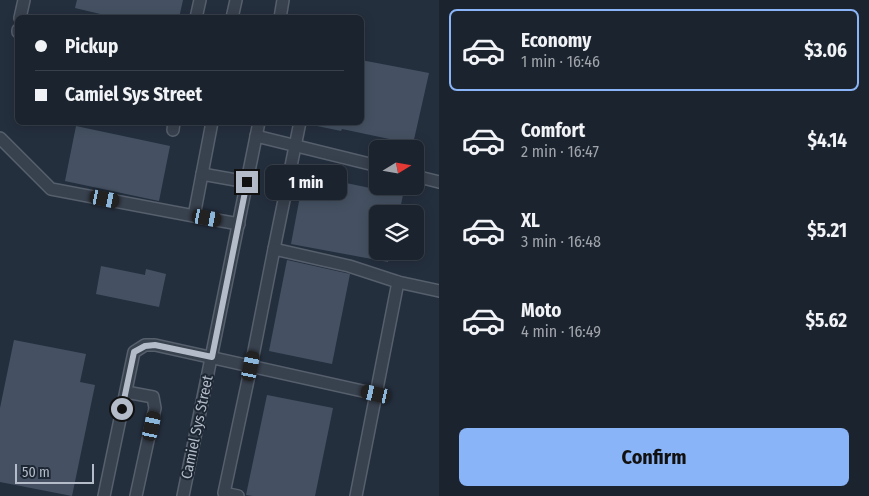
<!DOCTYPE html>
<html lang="en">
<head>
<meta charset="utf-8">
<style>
	body { margin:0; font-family:"Fira Sans Condensed",sans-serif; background:#242b36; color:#f1f3f6; height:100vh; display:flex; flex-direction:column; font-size:19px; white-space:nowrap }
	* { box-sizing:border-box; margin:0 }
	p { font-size:16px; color:#a0a4aa }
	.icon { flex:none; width:28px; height:28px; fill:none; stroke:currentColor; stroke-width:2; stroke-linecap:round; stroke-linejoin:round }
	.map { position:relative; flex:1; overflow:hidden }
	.panel { display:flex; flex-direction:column; background:#1b232e; width:430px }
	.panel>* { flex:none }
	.guide { position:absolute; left:15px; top:15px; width:349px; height:110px; border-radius:8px; box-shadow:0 2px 12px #0003,0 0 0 1px #39404a; display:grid; align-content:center; height:110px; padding:0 20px; background:#1b232e }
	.needle { width:32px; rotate:79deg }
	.controls { position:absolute; left:369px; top:140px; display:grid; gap:10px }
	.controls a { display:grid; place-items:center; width:55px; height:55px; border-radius:8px; background:#1b232e; box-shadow:0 2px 12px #0003,0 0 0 1px #39404a; font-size:25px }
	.scale { position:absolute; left:15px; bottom:12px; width:79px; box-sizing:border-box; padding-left:5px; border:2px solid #b4bcc9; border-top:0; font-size:14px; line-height:18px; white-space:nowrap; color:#b4bcc9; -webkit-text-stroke:4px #1d2633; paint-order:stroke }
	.end { position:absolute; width:22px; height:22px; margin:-11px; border:6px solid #b4bcc9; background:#111; box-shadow:0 0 0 2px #111 }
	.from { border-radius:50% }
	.bubble { position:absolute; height:35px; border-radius:8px; background:#1b232e; box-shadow:0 2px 12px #0003,0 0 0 1px #39404a; font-size:16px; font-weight:700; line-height:35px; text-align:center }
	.car { position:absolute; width:15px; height:30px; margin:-15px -8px; border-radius:6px; box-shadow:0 0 4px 1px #0007; background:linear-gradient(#222 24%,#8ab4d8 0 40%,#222 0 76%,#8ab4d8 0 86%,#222 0) }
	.guide b { display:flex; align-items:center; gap:18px; height:48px; font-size:19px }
	.guide b+b { border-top:1px solid #39404a }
	.guide i { width:12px; height:12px; background:#f1f3f6 }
	ul { padding:9px 0 0; list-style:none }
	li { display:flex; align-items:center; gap:15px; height:82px; margin:0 10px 8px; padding:0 10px; border:2px solid transparent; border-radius:8px }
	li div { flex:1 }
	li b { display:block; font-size:19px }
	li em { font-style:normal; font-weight:700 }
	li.on { border-color:#8ab4f8 }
	li>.icon { width:45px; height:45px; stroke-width:1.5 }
	.action { display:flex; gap:10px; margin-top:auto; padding:10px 20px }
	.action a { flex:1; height:58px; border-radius:8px; background:#8ab4f8; color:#111; font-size:20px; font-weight:700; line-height:58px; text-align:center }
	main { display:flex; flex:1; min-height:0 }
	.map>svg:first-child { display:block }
	.building { fill:#455162 }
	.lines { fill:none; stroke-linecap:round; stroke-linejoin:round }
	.minor-casing { stroke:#565f6c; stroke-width:14 }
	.minor { stroke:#38414e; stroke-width:11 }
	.route { stroke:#b4bcc9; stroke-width:6 }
	.labels { text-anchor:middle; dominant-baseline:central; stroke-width:4; stroke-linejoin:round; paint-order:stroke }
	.street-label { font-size:15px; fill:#b4bcc9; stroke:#1d2633 }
</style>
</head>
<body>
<main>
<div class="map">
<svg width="439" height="496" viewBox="0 0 439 496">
	<rect width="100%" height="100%" fill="#242f3e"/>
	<!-- building -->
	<g class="building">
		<polygon points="77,0 183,0 179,18 117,18 75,8"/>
		<polygon points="361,60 429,73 413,144 342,129 341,131 317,126 317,122 361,122"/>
		<polygon points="76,126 170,146 159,201 65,181"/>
		<polygon points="312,173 333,177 332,180 403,195 399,214 378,214 378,251 391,251 388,262 291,244 303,180"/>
		<polygon points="287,260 350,274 332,364 269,351"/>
		<polygon points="101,266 145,275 146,269 166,274 159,307 96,294"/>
		<polygon points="14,340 86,354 80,382 95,385 72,496 0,482 0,408"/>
		<polygon points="267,395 333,408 315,496 253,496 246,495"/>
	</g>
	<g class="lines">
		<defs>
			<g id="minor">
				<polyline points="20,18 24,0"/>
				<polyline points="196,18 200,0"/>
				<polyline points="232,18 236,0"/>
				<polyline points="280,18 283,0"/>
				<polyline points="18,30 18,32"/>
				<polyline points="173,130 174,122"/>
				<polyline points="256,136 378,166"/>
				<polyline points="0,138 51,189 194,216 212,122"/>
				<polyline points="202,174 247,182"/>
				<polyline points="415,176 439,182"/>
				<polyline points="194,216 239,224"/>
				<polyline points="274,249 300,122"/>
				<polyline points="126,392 153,397 155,408 136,496"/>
				<polyline points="104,496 134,352 145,345 155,345 376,394"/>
				<polyline points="183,496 259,122"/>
				<polyline points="238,496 224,493 251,366 274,249 349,266 398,282 439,291"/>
				<polyline points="356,496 398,282"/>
			</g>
		</defs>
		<!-- minor casing -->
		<use href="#minor" class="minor-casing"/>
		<!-- minor -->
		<use href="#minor" class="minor"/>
	</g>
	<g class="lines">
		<!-- route -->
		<polyline class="route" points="122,409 134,352 145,346 155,345 212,357 247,182"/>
	</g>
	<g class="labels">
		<!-- street labels -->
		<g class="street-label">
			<text transform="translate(197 427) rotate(-78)">Camiel Sys Street</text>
		</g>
	</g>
</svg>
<div class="controls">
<a><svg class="needle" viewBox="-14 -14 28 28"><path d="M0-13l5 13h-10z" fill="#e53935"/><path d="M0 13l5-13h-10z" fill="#a0a4aa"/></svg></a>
<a><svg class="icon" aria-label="layers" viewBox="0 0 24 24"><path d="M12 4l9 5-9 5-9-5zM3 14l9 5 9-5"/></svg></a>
</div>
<div class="scale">50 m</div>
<i class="end from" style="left:122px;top:409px"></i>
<i class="end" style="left:247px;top:182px"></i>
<div class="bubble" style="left:265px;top:165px;width:82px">1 min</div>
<i class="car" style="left:105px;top:199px;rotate:101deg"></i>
<i class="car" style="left:207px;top:218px;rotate:100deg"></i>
<i class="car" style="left:251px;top:366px;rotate:11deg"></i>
<i class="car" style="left:376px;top:394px;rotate:283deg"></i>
<i class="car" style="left:152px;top:426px;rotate:12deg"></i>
<div class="guide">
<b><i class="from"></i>Pickup</b>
<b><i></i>Camiel Sys Street</b>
</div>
</div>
<section class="panel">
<ul>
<li class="on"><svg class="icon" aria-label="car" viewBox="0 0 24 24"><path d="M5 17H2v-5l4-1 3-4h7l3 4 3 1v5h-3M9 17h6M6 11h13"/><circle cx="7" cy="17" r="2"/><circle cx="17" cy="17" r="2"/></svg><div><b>Economy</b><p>1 min · 16:46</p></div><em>$3.06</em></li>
<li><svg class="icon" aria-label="car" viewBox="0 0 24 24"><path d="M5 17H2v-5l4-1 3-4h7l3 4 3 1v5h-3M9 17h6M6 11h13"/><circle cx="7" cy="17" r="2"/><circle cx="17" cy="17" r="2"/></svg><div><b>Comfort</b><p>2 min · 16:47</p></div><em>$4.14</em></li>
<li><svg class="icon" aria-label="car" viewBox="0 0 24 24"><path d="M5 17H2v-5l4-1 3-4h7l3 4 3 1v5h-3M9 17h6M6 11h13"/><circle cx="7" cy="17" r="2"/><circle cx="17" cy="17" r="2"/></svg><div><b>XL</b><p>3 min · 16:48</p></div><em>$5.21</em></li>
<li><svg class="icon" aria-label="car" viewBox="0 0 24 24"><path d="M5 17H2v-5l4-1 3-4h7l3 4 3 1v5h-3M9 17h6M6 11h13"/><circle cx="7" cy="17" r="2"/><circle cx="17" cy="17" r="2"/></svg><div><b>Moto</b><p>4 min · 16:49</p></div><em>$5.62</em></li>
</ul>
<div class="action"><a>Confirm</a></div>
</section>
</main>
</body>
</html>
